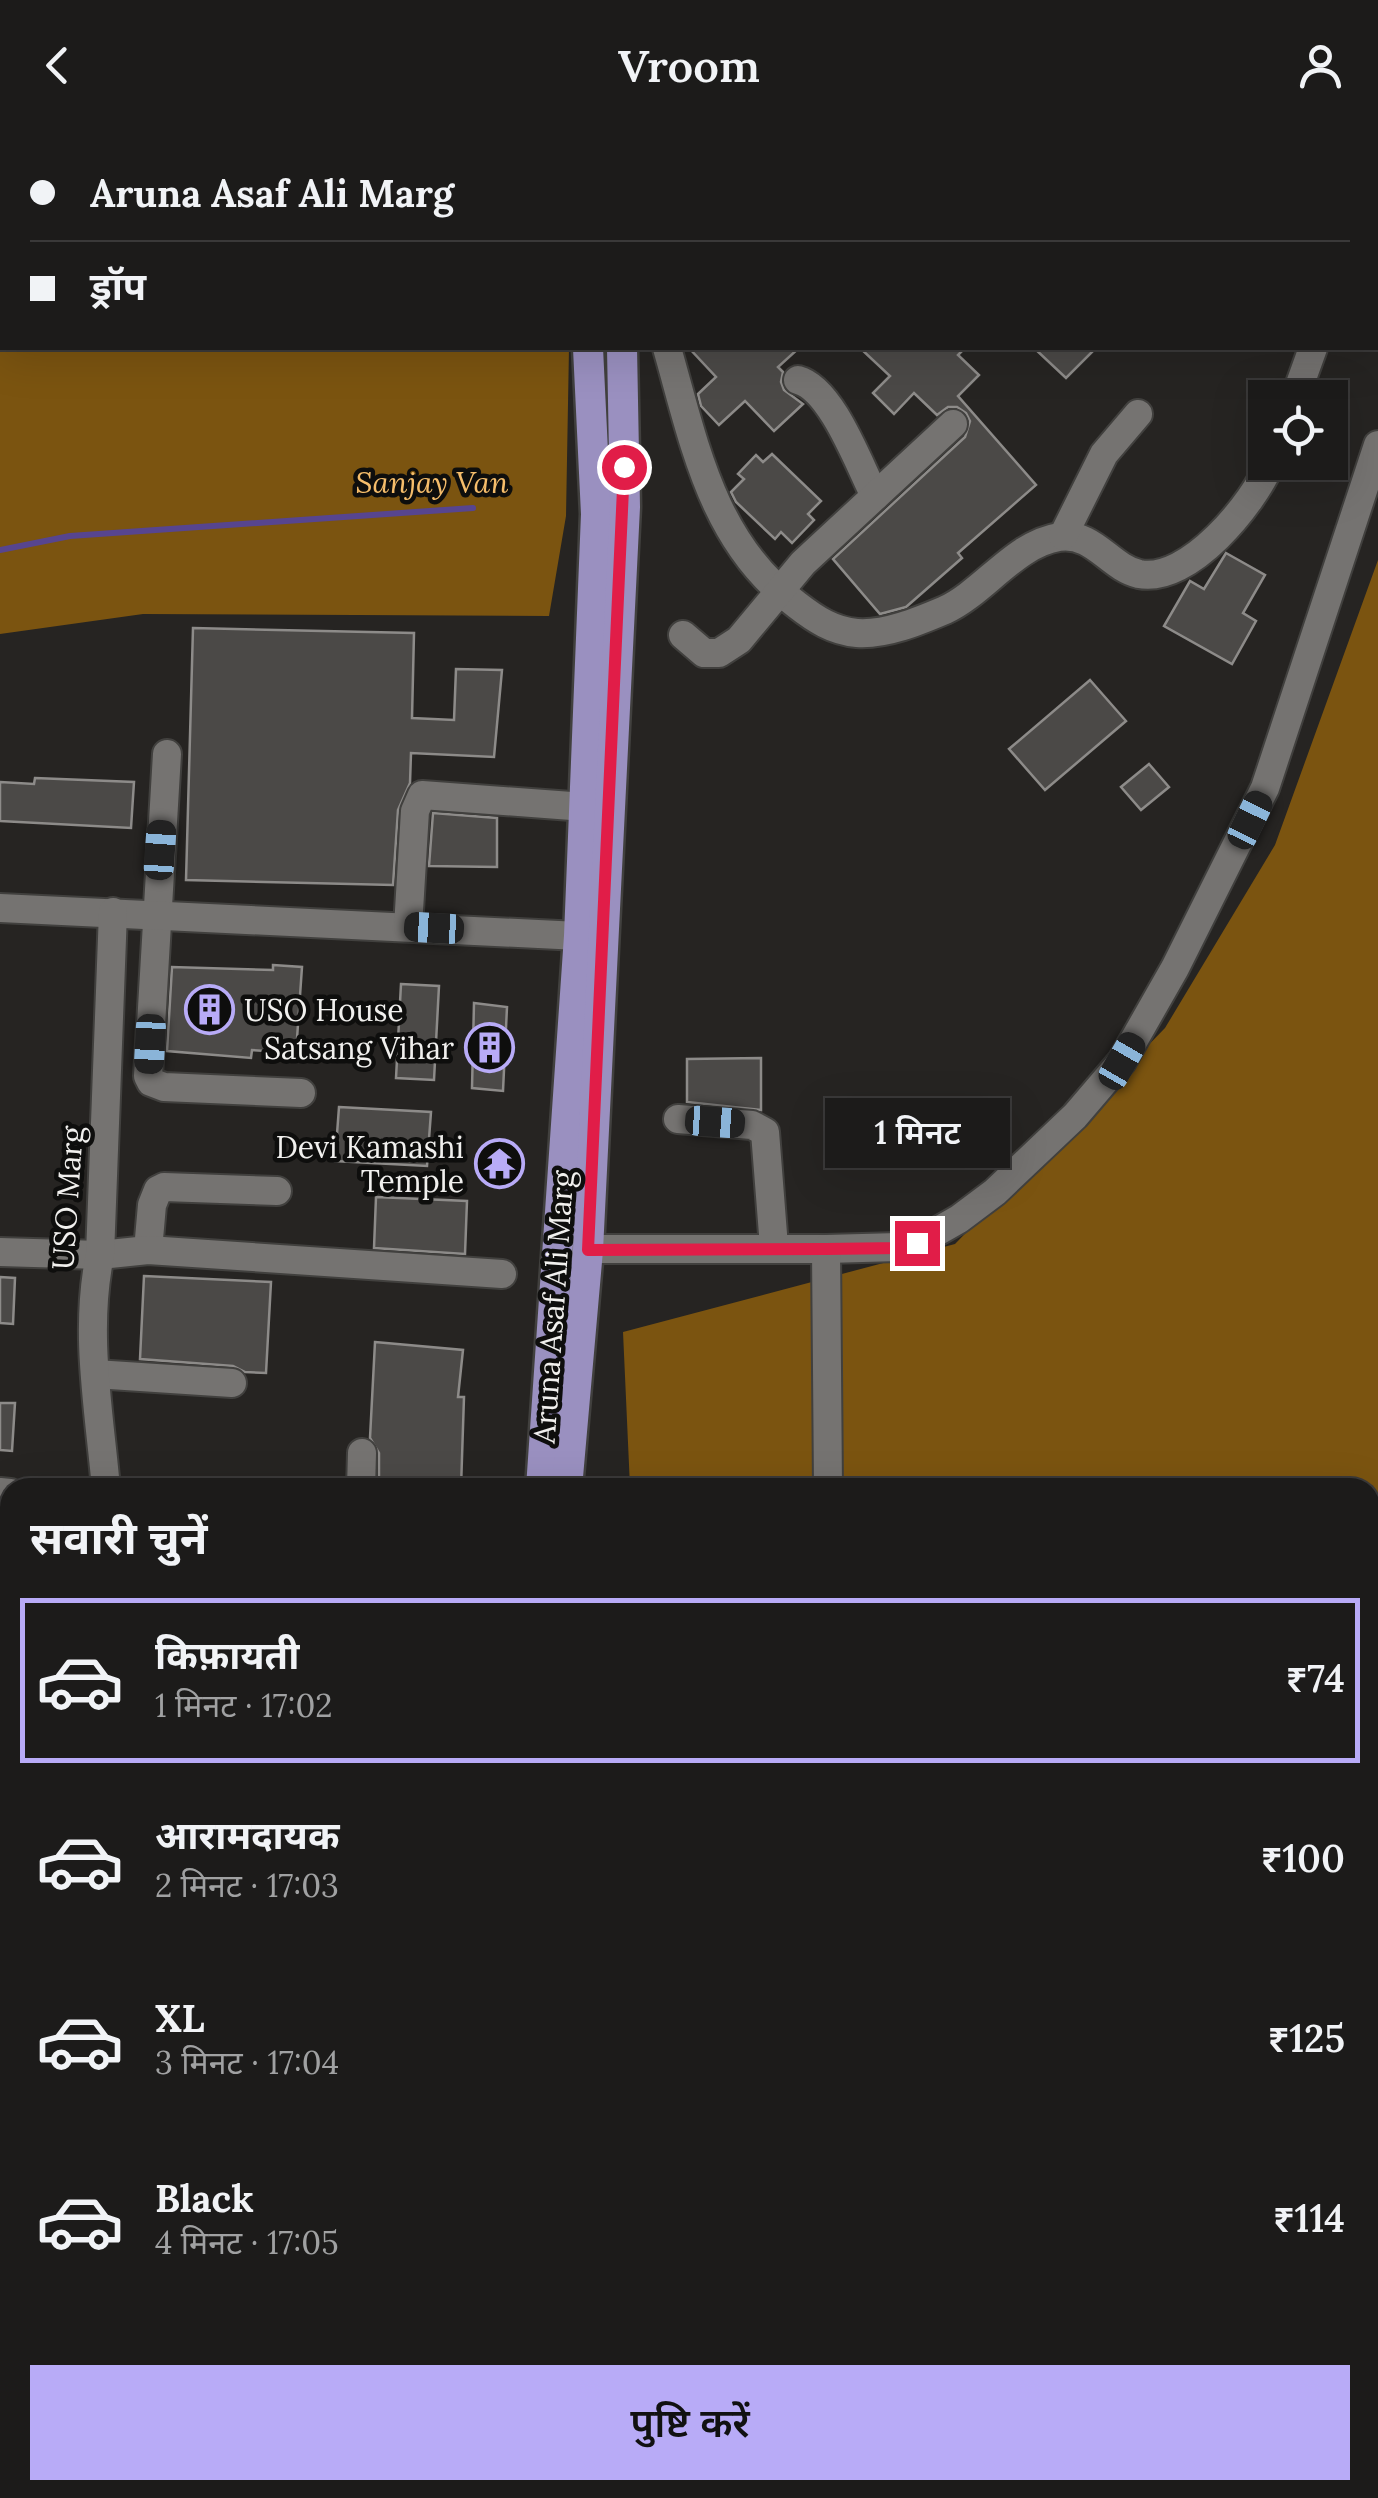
<!DOCTYPE html>
<html lang="hi">
<head>
<meta charset="utf-8">
<style>
	body { margin:0; font-family:Lora,"Noto Sans Devanagari",serif; background:#292827; color:#f1f3f6; height:100vh; display:flex; flex-direction:column; font-size:38px; white-space:nowrap }
	* { box-sizing:border-box; margin:0 }
	p { font-size:32px; color:#a0a1a2 }
	.icon { flex:none; width:55px; height:55px; fill:none; stroke:currentColor; stroke-width:2; stroke-linecap:round; stroke-linejoin:round }
	.map { position:relative; flex:1; overflow:hidden }
	.side { position:absolute; left:0px; top:1348px; width:1380px; height:1022px; display:flex; flex-direction:column; background:#1c1b1a; border-radius:30px 30px 0 0; box-shadow:0 10px 40px #0002,0 0 0 2px #3a3939 }
	.side>* { flex:none }
	.hud { position:absolute; left:0px; top:0px; width:1380px; height:220px; box-shadow:0 10px 40px #0002,0 0 0 2px #3a3939; display:grid; align-content:center; height:220px; padding:0 30px; background:#1c1b1a }
	.buttons { position:absolute; left:1248px; top:250px; display:grid; gap:20px }
	.buttons a { display:grid; place-items:center; width:100px; height:100px; border-radius:0px; background:#1c1b1a; box-shadow:0 10px 40px #0002,0 0 0 2px #3a3939; font-size:50px }
	.end { position:absolute; width:45px; height:45px; margin:-22px; border:12px solid #e11d48; background:#fff; box-shadow:0 0 0 5px #fff }
	.from { border-radius:50% }
	.bubble { position:absolute; height:70px; border-radius:0px; background:#1c1b1a; box-shadow:0 10px 40px #0002,0 0 0 2px #3a3939; font-size:32px; font-weight:600; line-height:70px; text-align:center }
	.car { position:absolute; width:30px; height:60px; margin:-30px -15px; border-radius:12px; box-shadow:0 0 8px 2px #0007; background:linear-gradient(#222 24%,#8ab4d8 0 40%,#222 0 76%,#8ab4d8 0 86%,#222 0) }
	.hud b { display:flex; align-items:center; gap:35px; height:95px; font-size:38px }
	.hud b+b { border-top:2px solid #3a3939 }
	.hud i { width:25px; height:25px; background:#f1f3f6 }
	ul { padding:0; list-style:none }
	li { display:flex; align-items:center; gap:30px; height:165px; margin:0 20px 15px; padding:0 10px; border:5px solid transparent; border-radius:0px }
	li div { flex:1 }
	li b { display:block; font-size:38px }
	li em { font-style:normal; font-weight:600 }
	li.on { border-color:#b8abf7 }
	li>.icon { width:90px; height:90px; stroke-width:1.5 }
	h2 { padding:0 30px; font-size:45px; line-height:120px }
	.cta { display:flex; gap:20px; margin-top:auto; padding:20px 30px }
	.cta a { flex:1; height:115px; border-radius:0px; background:#b8abf7; color:#111; font-size:40px; font-weight:600; line-height:115px; text-align:center }
	header { display:flex; justify-content:space-between; align-items:center; height:130px; padding:0 30px; background:#1c1b1a; font-size:45px; font-weight:600 }
	.map>svg:first-child { display:block }
	.forest { fill:#7b5410 }
	.lines { fill:none; stroke-linecap:round; stroke-linejoin:round }
	.stream { stroke:#57458f; stroke-width:6 }
	.building { fill:#4b4947; stroke:#8d8b89; stroke-width:2.5 }
	.minor-casing { stroke:#41403e; stroke-width:32 }
	.major-casing { stroke:#41403e; stroke-width:35 }
	.minor { stroke:#757371; stroke-width:28 }
	.major { stroke:#9a90c0; stroke-width:30 }
	.route { stroke:#e11d48; stroke-width:12 }
	.labels { text-anchor:middle; dominant-baseline:central; stroke-width:9; stroke-linejoin:round; paint-order:stroke }
	.park-label { font-size:30px; font-style:italic; fill:#f5bd6b; stroke:#0e0e0d }
	.poi-label { font-size:30px; fill:#f1f0ee; stroke:#0e0e0d; text-anchor:end }
	.street-label { font-size:30px; fill:#f1f0ee; stroke:#0e0e0d }
</style>
</head>
<body>
<header><svg class="icon" aria-label="back" viewBox="0 0 24 24"><path d="M15 5l-7 7 7 7"/></svg>Vroom<svg class="icon" aria-label="person" viewBox="0 0 24 24"><circle cx="12" cy="8" r="4"/><path d="M4 21q1-7 8-7t8 7"/></svg></header>
<div class="map">
<svg width="1378" height="2368" viewBox="0 0 1378 2368">
	<rect width="100%" height="100%" fill="#262422"/>
	<!-- forest -->
	<g class="forest">
		<polygon points="0,0 572,0 2,2 2,218 569,218 566,386 549,486 143,484 0,504"/>
		<polygon points="1378,430 1378,1625 1370,1623 1370,1358 630,1357 623,1202 955,1114 1165,898 1275,715"/>
	</g>
	<g class="lines">
		<!-- stream -->
		<polyline class="stream" points="0,420 70,406 473,378"/>
	</g>
	<!-- building -->
	<g class="building">
		<polygon points="689,218 799,218 778,237 783,242 781,252 784,260 803,274 774,301 745,271 719,295 701,276 698,264 716,247"/>
		<polygon points="860,218 965,218 958,225 979,245 958,266 1036,355 958,423 962,428 906,477 880,484 833,429 965,307 970,291 966,283 957,277 948,277 937,285 914,263 894,284 873,263 890,246"/>
		<polygon points="1034,218 1096,218 1066,248"/>
		<polygon points="772,324 821,371 808,384 814,390 792,413 781,402 775,409 736,372 731,362 744,349 738,344 756,325 763,332"/>
		<polygon points="1226,423 1265,445 1243,483 1256,491 1232,534 1164,496 1190,451 1204,459"/>
		<polygon points="193,498 414,503 412,588 454,590 456,539 502,540 494,627 411,623 410,653 398,680 393,755 186,750"/>
		<polygon points="1090,550 1126,591 1045,660 1009,619"/>
		<polygon points="1149,634 1169,657 1141,680 1121,657"/>
		<polygon points="35,648 134,652 131,698 0,691 0,652 34,654"/>
		<polygon points="433,683 497,688 497,737 429,736"/>
		<polygon points="273,835 302,837 296,923 252,920 251,928 167,921 172,837 273,840"/>
		<polygon points="401,854 439,856 434,950 396,948"/>
		<polygon points="474,873 507,877 503,961 472,958"/>
		<polygon points="761,928 761,980 687,972 687,929"/>
		<polygon points="339,977 431,982 427,1036 335,1031"/>
		<polygon points="376,1067 467,1071 465,1124 374,1118"/>
		<polygon points="144,1146 271,1152 266,1243 245,1242 233,1236 140,1229"/>
		<polygon points="0,1147 15,1148 13,1194 0,1193"/>
		<polygon points="375,1212 463,1220 458,1267 464,1267 461,1358 379,1356 379,1323 370,1308"/>
		<polygon points="0,1273 15,1273 12,1321 0,1320"/>
	</g>
	<g class="lines">
		<defs>
			<g id="minor">
				<polyline points="917,0 920,2"/>
				<polyline points="1026,0 1029,2"/>
				<polyline points="798,2 803,0"/>
				<polyline points="1293,2 1294,0"/>
				<path d="M 667,218 C 694,312 712,413 797,475 C 815,489 833,501 857,503 C 886,505 919,491 945,480 C 984,462 1015,414 1059,407 C 1094,402 1109,437 1139,444 C 1189,454 1254,373 1271,332"/>
				<path d="M 798,250 C 832,259 859,335 875,366"/>
				<polyline points="1295,268 1313,218"/>
				<polyline points="1063,406 1104,324 1138,284"/>
				<polyline points="683,505 704,523 719,523 739,510 803,433 953,294"/>
				<polyline points="167,624 148,946 151,952 164,957 301,963"/>
				<polyline points="0,778 579,806"/>
				<polyline points="408,797 415,681 422,665 585,677"/>
				<polyline points="678,989 752,995 765,1002 774,1117"/>
				<polyline points="568,1119 826,1119 899,1117 917,1113 959,1089 995,1062 1075,986 1122,931 1175,838 1265,658 1378,315"/>
				<polyline points="826,1119 828,1358"/>
				<polyline points="148,1120 152,1075 158,1060 164,1057 277,1061"/>
				<polyline points="0,1122 100,1125 148,1120 502,1144"/>
				<polyline points="95,1244 232,1253"/>
				<path d="M 106,1358 C 99,1280 84,1201 100,1125 L 113,782"/>
				<polyline points="361,1358 362,1323"/>
				<polyline points="0,1362 10,1363"/>
				<polyline points="0,1508 10,1506"/>
				<polyline points="0,1635 10,1622"/>
				<polyline points="0,1656 5,1712 2,1780 10,1801"/>
				<polyline points="0,1909 10,1903"/>
				<polyline points="0,2036 10,2036"/>
				<polyline points="0,2068 10,2068"/>
				<polyline points="1370,2328 1378,2328"/>
				<polyline points="67,2360 85,2368"/>
				<polyline points="0,2363 34,2360"/>
				<polyline points="202,2368 211,2360"/>
				<polyline points="587,2368 621,2360"/>
				<polyline points="653,2368 711,2360"/>
				<polyline points="1076,2368 1076,2360"/>
			</g>
			<g id="major">
				<polyline points="594,2 594,0"/>
				<polyline points="625,2 625,0"/>
				<polyline points="541,1358 579,806 596,384 588,218"/>
				<polyline points="567,1358 588,1120 625,377 622,218"/>
				<polyline points="0,1404 10,1405"/>
				<polyline points="0,1444 10,1445"/>
				<polyline points="571,2360 573,2368"/>
				<polyline points="597,2360 599,2368"/>
			</g>
		</defs>
		<!-- minor casing -->
		<use href="#minor" class="minor-casing"/>
		<!-- major casing -->
		<use href="#major" class="major-casing"/>
		<!-- minor -->
		<use href="#minor" class="minor"/>
		<!-- major -->
		<use href="#major" class="major"/>
	</g>
	<g class="lines">
		<!-- route -->
		<polyline class="route" points="624,337 588,1120 826,1119 899,1118 917,1113"/>
	</g>
	<!-- icons -->
	<defs>
		<symbol id="building-ring" viewBox="-11 -11 22 22"><circle r="9.5" fill="#0e0e0d" stroke="#b8abf7" stroke-width="1.5"/><path d="M-4-6H4V6H1V3H-1V6H-4ZM-2.5-4.3h1.7v1.8h-1.7ZM.8-4.3h1.7v1.8H.8ZM-2.5-1h1.7V.8h-1.7ZM.8-1h1.7V.8H.8Z" fill="#b8abf7"/></symbol>
		<symbol id="temple-ring" viewBox="-11 -11 22 22"><circle r="9.5" fill="#0e0e0d" stroke="#b8abf7" stroke-width="1.5"/><path d="M0-6L5-2H3V0L6.5 2.5H4V6H1.5V3h-3V6H-4V2.5H-6.5L-3 0V-2H-5Z" fill="#b8abf7"/></symbol>
	</defs>
	<g fill-rule="evenodd">
		<use href="#building-ring" x="182" y="852" width="55" height="55"/>
		<use href="#building-ring" x="462" y="890" width="55" height="55"/>
		<use href="#temple-ring" x="472" y="1006" width="55" height="55"/>
	</g>
	<g class="labels">
		<!-- park labels -->
		<g class="park-label">
			<text x="432" y="352">Sanjay Van</text>
		</g>
		<!-- poi labels -->
		<g class="poi-label">
			<text x="244" y="880" text-anchor="start">USO House</text>
			<text x="454" y="918">Satsang Vihar</text>
			<text x="464" y="1017">Devi Kamashi<tspan x="464" dy="34">Temple</tspan></text>
		</g>
		<!-- street labels -->
		<g class="street-label">
			<text transform="translate(67 1068) rotate(-86)">USO Marg</text>
			<text transform="translate(553 1177) rotate(-86)">Aruna Asaf Ali Marg</text>
		</g>
	</g>
</svg>
<div class="buttons">
<a><svg class="icon" aria-label="locate" viewBox="0 0 24 24"><circle cx="12" cy="12" r="6"/><path d="M12 2v4M12 18v4M2 12h4M18 12h4"/></svg></a>
</div>
<i class="end from" style="left:624px;top:337px"></i>
<i class="end" style="left:917px;top:1113px"></i>
<div class="bubble" style="left:825px;top:968px;width:185px">1 मिनट</div>
<i class="car" style="left:1250px;top:690px;rotate:26deg"></i>
<i class="car" style="left:160px;top:720px;rotate:4deg"></i>
<i class="car" style="left:434px;top:798px;rotate:273deg"></i>
<i class="car" style="left:150px;top:914px;rotate:183deg"></i>
<i class="car" style="left:1122px;top:931px;rotate:30deg"></i>
<i class="car" style="left:715px;top:992px;rotate:94deg"></i>
<div class="hud">
<b><i class="from"></i>Aruna Asaf Ali Marg</b>
<b><i></i>ड्रॉप</b>
</div>
<section class="side">
<h2>सवारी चुनें</h2>
<ul>
<li class="on"><svg class="icon" aria-label="car" viewBox="0 0 24 24"><path d="M5 17H2v-5l4-1 3-4h7l3 4 3 1v5h-3M9 17h6M6 11h13"/><circle cx="7" cy="17" r="2"/><circle cx="17" cy="17" r="2"/></svg><div><b>किफ़ायती</b><p>1 मिनट · 17:02</p></div><em>₹74</em></li>
<li><svg class="icon" aria-label="car" viewBox="0 0 24 24"><path d="M5 17H2v-5l4-1 3-4h7l3 4 3 1v5h-3M9 17h6M6 11h13"/><circle cx="7" cy="17" r="2"/><circle cx="17" cy="17" r="2"/></svg><div><b>आरामदायक</b><p>2 मिनट · 17:03</p></div><em>₹100</em></li>
<li><svg class="icon" aria-label="car" viewBox="0 0 24 24"><path d="M5 17H2v-5l4-1 3-4h7l3 4 3 1v5h-3M9 17h6M6 11h13"/><circle cx="7" cy="17" r="2"/><circle cx="17" cy="17" r="2"/></svg><div><b>XL</b><p>3 मिनट · 17:04</p></div><em>₹125</em></li>
<li><svg class="icon" aria-label="car" viewBox="0 0 24 24"><path d="M5 17H2v-5l4-1 3-4h7l3 4 3 1v5h-3M9 17h6M6 11h13"/><circle cx="7" cy="17" r="2"/><circle cx="17" cy="17" r="2"/></svg><div><b>Black</b><p>4 मिनट · 17:05</p></div><em>₹114</em></li>
</ul>
<div class="cta"><a>पुष्टि करें</a></div>
</section>
</div>
</body>
</html>
